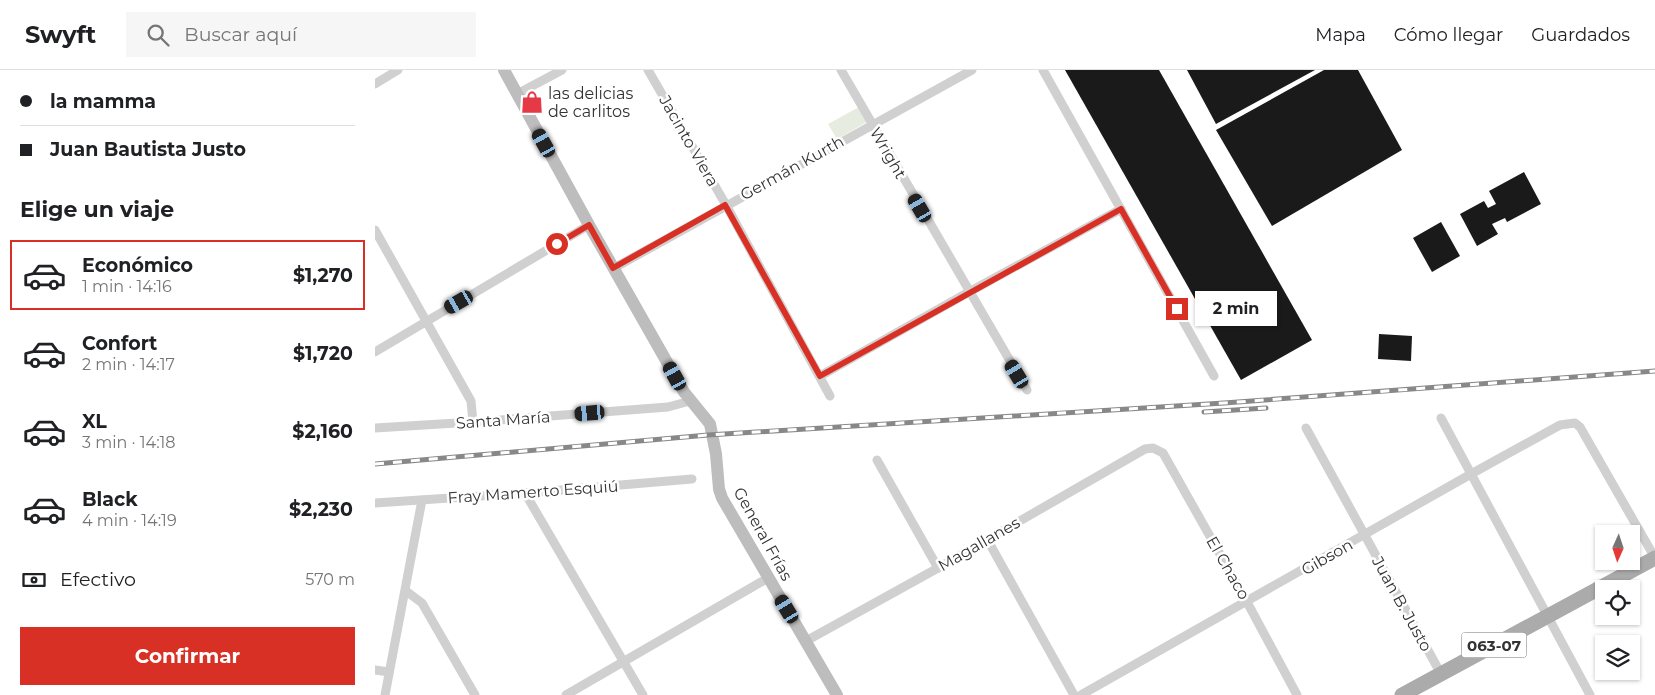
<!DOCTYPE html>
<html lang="es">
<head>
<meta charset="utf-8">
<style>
	body { margin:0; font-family:Montserrat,sans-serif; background:#f6f6f6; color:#202124; height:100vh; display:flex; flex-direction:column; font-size:19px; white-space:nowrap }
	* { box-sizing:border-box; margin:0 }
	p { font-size:16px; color:#757577 }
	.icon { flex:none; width:28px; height:28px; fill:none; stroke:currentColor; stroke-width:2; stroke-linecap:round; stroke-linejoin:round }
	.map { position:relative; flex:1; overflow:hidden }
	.side { display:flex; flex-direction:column; background:#fff; width:375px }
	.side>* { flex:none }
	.banner { display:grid; align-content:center; height:110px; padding:0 20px; background:#fff }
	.needle { width:32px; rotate:183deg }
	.fabs { position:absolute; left:1220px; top:455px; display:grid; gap:10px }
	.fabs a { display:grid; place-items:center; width:45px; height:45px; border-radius:0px; background:#fff; box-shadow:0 1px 4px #0004; font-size:25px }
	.end { position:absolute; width:22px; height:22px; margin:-11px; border:6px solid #d93025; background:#fff; box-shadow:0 0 0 2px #fff }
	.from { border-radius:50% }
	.bubble { position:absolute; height:35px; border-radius:0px; background:#fff; box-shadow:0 1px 4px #0004; font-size:16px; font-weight:700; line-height:35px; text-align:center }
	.car { position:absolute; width:15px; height:30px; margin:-15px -8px; border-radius:6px; box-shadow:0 0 4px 1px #0007; background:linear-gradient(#222 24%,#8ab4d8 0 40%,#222 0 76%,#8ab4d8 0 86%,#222 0) }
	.banner b { display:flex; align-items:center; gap:18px; height:48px; font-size:19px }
	.banner b+b { border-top:1px solid #e0e0e0 }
	.banner i { width:12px; height:12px; background:#202124 }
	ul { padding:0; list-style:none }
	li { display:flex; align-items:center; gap:15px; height:70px; margin:0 10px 8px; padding:0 10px; border:2px solid transparent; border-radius:0px }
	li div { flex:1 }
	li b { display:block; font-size:19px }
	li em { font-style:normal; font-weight:700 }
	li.active { border-color:#d93025 }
	li>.icon { width:45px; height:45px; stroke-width:1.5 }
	h2 { padding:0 20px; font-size:22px; line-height:60px }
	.pay { display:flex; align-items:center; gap:12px; height:55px; padding:0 20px; font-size:19px }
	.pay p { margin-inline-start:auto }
	.button { display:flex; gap:10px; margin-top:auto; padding:10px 20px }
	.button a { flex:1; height:58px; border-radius:0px; background:#d93025; color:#fff; font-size:20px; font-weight:700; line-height:58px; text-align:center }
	header { display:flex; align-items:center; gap:30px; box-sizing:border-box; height:70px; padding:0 25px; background:#fff; border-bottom:1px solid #e0e0e0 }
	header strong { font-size:24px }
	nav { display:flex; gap:28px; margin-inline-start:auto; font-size:18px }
	.search { width:350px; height:45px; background:#f6f6f6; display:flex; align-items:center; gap:12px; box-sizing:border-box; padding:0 18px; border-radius:0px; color:#757577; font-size:19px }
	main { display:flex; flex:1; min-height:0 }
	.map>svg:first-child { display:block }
	.green { fill:#e6ecdf }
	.building { fill:#1a1a1a }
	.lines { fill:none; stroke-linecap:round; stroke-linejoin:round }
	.minor { stroke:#d0d0d0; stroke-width:9 }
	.secondary { stroke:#bdbdbd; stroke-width:12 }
	.primary { stroke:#ababab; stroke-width:15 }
	.rail-casing { stroke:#888; stroke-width:5 }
	.rail { stroke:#fff; stroke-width:3; stroke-dasharray:9; stroke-linecap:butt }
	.route { stroke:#d93025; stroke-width:6 }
	.labels { text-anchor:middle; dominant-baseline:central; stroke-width:5; stroke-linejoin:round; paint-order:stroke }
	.shield { fill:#fff; stroke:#707070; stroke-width:1 }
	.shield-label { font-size:15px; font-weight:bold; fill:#333 }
	.poi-label { font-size:16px; fill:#333; stroke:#fff; text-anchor:start }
	.street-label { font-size:16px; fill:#333; stroke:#fff }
</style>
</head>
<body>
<header>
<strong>Swyft</strong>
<div class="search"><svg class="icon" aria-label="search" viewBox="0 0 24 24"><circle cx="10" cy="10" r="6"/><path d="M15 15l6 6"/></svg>Buscar aquí</div>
<nav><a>Mapa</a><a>Cómo llegar</a><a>Guardados</a></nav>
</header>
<main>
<section class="side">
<div class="banner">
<b><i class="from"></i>la mamma</b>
<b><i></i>Juan Bautista Justo</b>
</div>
<h2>Elige un viaje</h2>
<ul>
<li class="active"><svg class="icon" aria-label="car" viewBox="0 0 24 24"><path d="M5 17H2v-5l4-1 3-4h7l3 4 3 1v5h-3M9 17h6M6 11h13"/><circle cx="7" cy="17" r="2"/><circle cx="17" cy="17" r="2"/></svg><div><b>Económico</b><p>1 min · 14:16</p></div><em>$1,270</em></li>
<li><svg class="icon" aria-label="car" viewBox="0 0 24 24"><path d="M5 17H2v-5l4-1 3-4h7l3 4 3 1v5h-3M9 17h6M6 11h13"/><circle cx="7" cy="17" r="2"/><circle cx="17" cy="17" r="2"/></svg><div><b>Confort</b><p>2 min · 14:17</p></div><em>$1,720</em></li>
<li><svg class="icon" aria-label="car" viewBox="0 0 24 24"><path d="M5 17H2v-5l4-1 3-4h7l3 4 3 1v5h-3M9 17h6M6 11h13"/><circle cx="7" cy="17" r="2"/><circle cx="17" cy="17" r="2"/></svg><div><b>XL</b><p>3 min · 14:18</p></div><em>$2,160</em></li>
<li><svg class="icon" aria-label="car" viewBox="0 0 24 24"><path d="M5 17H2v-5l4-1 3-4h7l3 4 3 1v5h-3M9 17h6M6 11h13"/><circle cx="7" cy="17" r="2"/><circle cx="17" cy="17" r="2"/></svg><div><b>Black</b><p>4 min · 14:19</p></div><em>$2,230</em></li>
</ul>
<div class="pay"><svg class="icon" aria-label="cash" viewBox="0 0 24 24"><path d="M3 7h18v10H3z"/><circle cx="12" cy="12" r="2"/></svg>Efectivo<p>570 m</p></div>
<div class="button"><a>Confirmar</a></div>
</section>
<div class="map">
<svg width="1280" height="625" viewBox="0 0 1280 625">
	<rect width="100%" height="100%" fill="#fff"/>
	<!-- green -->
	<polygon class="green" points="484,37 492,52 462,69 453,54"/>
	<!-- building -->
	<g class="building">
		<polygon points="690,0 784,0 937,270 866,310"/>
		<polygon points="812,0 940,0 841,54"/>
		<polygon points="949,0 983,0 1027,80 897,156 841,60"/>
		<polygon points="1149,102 1166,134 1132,152 1130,148 1117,154 1123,164 1102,176 1085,144 1109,131 1113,138 1121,134 1114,121"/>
		<polygon points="1066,152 1085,186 1057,202 1038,168"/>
		<polygon points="1004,264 1037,266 1036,291 1003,289"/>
	</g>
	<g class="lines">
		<!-- minor -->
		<g class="minor">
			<polyline points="273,0 351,135 455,326"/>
			<polyline points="466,0 652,320"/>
			<polyline points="668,0 839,306"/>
			<polyline points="0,14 23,0"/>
			<polyline points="142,24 187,0"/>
			<polyline points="0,160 96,331 98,352"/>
			<polyline points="239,198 597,0"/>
			<polyline points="0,282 214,155"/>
			<polyline points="445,306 594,222 746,139"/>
			<polyline points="1066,348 1215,625"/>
			<polyline points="0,358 98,352 293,337 315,331"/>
			<polyline points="931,358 1066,604"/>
			<polyline points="502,390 563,498"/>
			<polyline points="150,423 268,625"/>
			<polyline points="0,433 150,423 317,409"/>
			<polyline points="612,469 699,625"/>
			<polyline points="31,521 47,533 100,625"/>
			<polyline points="431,571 563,498 770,379 778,378 788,383 872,532 922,625"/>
			<polyline points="0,600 14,602"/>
			<polyline points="10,625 47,430"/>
			<polyline points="191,625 393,508"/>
			<polyline points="706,625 1096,404 1185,355 1200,353 1205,357 1280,488"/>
		</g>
		<!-- secondary -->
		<polyline class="secondary" points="129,0 214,155 309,322 335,354 341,384 344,419 347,428 462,625"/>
		<!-- primary -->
		<polyline class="primary" points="1027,625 1280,488"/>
		<defs>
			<g id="rail">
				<polyline points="829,342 891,338"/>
				<polyline points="0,394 333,365 849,333 1280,301"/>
			</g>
		</defs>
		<!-- rail casing -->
		<use href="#rail" class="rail-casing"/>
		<!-- rail -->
		<use href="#rail" class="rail"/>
	</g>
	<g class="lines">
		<!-- route -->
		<polyline class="route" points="182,174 214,155 238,198 350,135 445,306 746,139 802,239"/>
	</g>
	<!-- icons -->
	<defs>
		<symbol id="shop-bare" viewBox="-9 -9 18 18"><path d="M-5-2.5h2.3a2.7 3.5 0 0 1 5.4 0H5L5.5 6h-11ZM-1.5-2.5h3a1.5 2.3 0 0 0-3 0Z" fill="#e63946" stroke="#fff" stroke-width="2.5" paint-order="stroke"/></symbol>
	</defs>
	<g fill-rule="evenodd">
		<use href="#shop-bare" x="141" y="16" width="32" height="32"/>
	</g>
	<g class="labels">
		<!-- shield labels -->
		<rect class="shield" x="1086.5" y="562.5" width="65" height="25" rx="4"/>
		<g class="shield-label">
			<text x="1119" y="575">063-07</text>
		</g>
		<!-- poi labels -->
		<g class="poi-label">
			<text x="173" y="23">las delicias<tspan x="173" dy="18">de carlitos</tspan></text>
		</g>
		<!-- street labels -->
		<g class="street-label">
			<text transform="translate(314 71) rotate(60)">Jacinto Viera</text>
			<text transform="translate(513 83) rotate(60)">Wright</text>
			<text transform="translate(417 98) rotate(-29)">Germán Kurth</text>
			<text transform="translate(128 350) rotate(-4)">Santa María</text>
			<text transform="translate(158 422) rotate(-4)">Fray Mamerto Esquiú</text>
			<text transform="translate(388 464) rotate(61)">General Frías</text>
			<text transform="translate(604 474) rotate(-30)">Magallanes</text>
			<text transform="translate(952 487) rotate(-30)">Gibson</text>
			<text transform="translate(853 498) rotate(60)">El Chaco</text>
			<text transform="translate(1027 534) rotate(61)">Juan B. Justo</text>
		</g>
	</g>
</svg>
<div class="fabs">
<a><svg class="needle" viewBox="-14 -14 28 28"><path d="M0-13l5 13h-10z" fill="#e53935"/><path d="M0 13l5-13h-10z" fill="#757577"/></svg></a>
<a><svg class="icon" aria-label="locate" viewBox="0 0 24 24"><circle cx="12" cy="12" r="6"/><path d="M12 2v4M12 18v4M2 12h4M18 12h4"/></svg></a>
<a><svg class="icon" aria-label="layers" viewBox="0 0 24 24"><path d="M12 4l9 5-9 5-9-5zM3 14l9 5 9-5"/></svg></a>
</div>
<i class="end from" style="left:182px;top:174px"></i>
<i class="end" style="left:802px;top:239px"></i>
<div class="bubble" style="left:820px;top:221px;width:82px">2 min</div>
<i class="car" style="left:169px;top:73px;rotate:331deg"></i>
<i class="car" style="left:545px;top:138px;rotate:330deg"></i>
<i class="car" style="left:84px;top:232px;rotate:240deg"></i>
<i class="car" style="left:642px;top:304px;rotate:329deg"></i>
<i class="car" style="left:300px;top:306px;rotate:331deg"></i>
<i class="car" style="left:215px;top:343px;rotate:265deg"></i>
<i class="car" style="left:412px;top:539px;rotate:329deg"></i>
</div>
</main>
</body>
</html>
